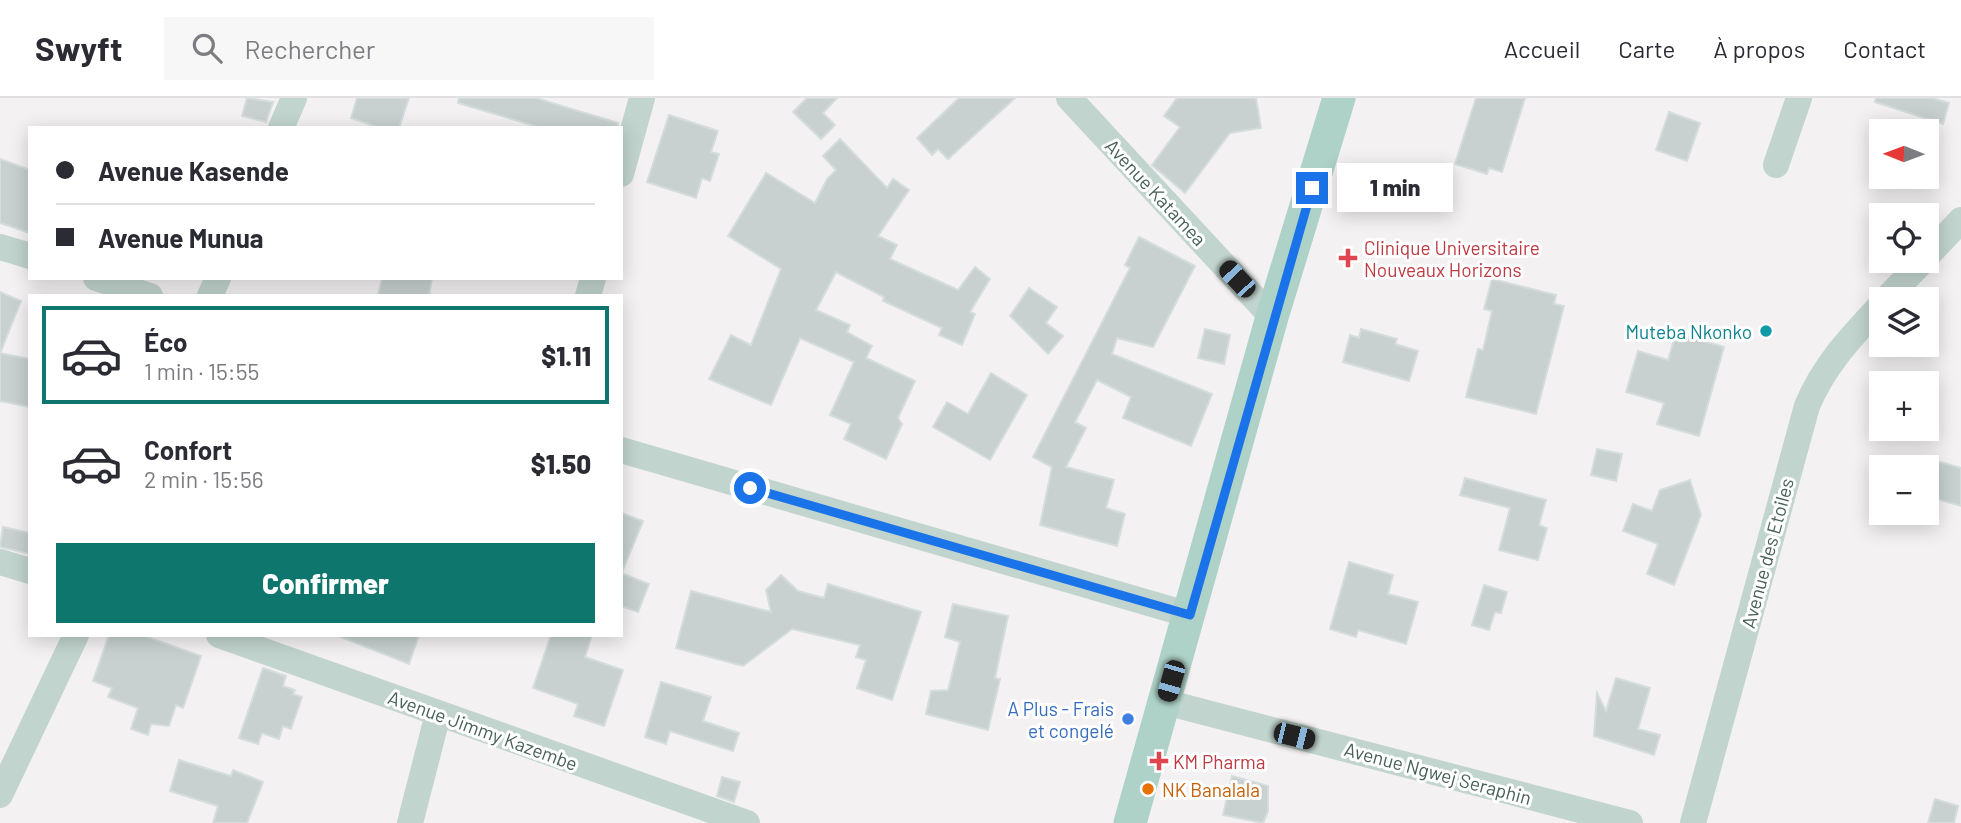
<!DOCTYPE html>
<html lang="fr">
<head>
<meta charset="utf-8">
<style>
	body { margin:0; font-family:Barlow,sans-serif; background:#f7f7f7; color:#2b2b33; height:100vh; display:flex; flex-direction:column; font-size:26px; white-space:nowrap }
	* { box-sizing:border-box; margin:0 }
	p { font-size:23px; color:#7c7c81 }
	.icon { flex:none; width:38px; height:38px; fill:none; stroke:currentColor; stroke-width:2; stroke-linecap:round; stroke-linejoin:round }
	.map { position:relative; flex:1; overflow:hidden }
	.side { position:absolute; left:28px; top:196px; width:595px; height:343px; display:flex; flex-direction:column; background:#fff; border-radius:0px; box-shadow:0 4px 18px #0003 }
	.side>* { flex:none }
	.banner { position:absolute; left:28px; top:28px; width:595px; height:154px; border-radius:0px; box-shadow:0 4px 18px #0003; display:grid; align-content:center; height:154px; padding:0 28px; background:#fff }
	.needle { width:46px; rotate:271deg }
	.tools { position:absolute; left:1869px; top:21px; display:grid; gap:14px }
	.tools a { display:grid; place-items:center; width:70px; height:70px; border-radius:0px; background:#fff; box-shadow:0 4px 18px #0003; font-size:35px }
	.end { position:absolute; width:32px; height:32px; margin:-16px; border:9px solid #1a73e8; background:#fff; box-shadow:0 0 0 4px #fff }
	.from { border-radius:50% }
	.bubble { position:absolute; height:49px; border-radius:0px; background:#fff; box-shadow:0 4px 18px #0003; font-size:23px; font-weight:800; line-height:49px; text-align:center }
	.car { position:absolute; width:21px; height:42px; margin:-21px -10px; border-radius:9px; box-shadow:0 0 5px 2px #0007; background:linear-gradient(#222 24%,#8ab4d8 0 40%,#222 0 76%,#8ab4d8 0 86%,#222 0) }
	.banner b { display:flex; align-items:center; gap:24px; height:66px; font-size:26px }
	.banner b+b { border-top:2px solid #e1e1e2 }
	.banner i { width:18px; height:18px; background:#2b2b33 }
	ul { padding:12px 0 0; list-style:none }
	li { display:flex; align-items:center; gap:21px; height:98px; margin:0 14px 10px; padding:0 14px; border:4px solid transparent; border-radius:0px }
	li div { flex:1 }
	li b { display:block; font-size:26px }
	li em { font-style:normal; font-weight:800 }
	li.selected { border-color:#0f766e }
	li>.icon { width:63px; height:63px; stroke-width:1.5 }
	.primary-button { display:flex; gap:14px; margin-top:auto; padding:14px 28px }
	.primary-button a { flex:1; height:80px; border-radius:0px; background:#0f766e; color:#fff; font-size:28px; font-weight:800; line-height:80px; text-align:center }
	header { display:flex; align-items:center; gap:42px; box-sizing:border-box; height:98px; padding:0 35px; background:#fff; border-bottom:2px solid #e1e1e2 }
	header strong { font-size:33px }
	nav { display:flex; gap:38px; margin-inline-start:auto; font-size:24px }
	.search { width:490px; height:63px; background:#f7f7f7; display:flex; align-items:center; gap:18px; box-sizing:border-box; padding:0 24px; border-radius:0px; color:#7c7c81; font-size:26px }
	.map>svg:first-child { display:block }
	.building { fill:#c8d1d0; stroke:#d4dddc; stroke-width:2 }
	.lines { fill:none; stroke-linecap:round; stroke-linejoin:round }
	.minor { stroke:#c1d4cd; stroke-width:26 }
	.major { stroke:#aed2c7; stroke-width:33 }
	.route { stroke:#1a73e8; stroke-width:9 }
	.health-dot { fill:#e0444e; stroke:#fff; stroke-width:2.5 }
	.culture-dot { fill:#0f9aa8; stroke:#fff; stroke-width:2.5 }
	.shop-dot { fill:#3f7fe0; stroke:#fff; stroke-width:2.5 }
	.food-dot { fill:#e8710a; stroke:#fff; stroke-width:2.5 }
	.labels { text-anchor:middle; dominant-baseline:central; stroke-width:6; stroke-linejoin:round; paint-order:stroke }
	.street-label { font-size:19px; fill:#476158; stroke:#fff }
	.health-label { font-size:19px; fill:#be3a42; stroke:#fff; text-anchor:start }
	.culture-label { font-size:19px; fill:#0d838f; stroke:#fff; text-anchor:end }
	.shop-label { font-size:19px; fill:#366cbe; stroke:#fff; text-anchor:end }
	.food-label { font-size:19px; fill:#c56008; stroke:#fff; text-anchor:start }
</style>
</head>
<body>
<header>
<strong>Swyft</strong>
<div class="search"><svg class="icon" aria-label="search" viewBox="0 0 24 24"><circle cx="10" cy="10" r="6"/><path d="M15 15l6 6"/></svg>Rechercher</div>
<nav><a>Accueil</a><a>Carte</a><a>À propos</a><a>Contact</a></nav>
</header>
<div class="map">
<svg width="1961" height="725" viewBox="0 0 1961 725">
	<rect width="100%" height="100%" fill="#f4f1f3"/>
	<!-- building -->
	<g class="building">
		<polygon points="247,0 273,4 266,24 242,18"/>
		<polygon points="357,0 409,0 399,30 380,30 351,20"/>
		<polygon points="459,0 536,0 618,25 618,29 542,30 458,5"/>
		<polygon points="807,0 837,0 823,15 835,27 821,41 793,14"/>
		<polygon points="959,0 1015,0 948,61 938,51 932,57 917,40"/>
		<polygon points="1177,0 1256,0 1261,30 1230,35 1185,95 1152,67 1180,29 1164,18"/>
		<polygon points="1476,0 1525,0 1502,74 1489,70 1487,76 1455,66"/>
		<polygon points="1876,0 1932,0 1949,5 1943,26 1875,4"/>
		<polygon points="1669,14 1700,25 1687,63 1656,52"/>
		<polygon points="669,17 718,33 711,54 719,56 710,83 702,80 696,100 647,84"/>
		<polygon points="840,41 887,90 893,81 909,92 878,138 897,147 890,161 958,192 975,169 990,181 970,214 975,216 962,247 939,237 942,230 883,203 884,199 836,174 816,212 850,227 847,234 872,248 866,260 915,283 898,320 902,326 886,361 844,341 851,326 830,317 854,264 800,240 771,307 709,281 731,237 751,247 781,171 728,138 766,75 815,105 827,81 836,72 823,58"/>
		<polygon points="0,61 30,72 30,135 0,125"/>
		<polygon points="1139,139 1195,168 1153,249 1117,240 1112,256 1212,296 1191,348 1123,320 1131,299 1097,282 1075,324 1086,330 1066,369 1114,382 1106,410 1125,416 1117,448 1040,427 1052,369 1033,359 1130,170 1125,167"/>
		<polygon points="382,180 432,180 429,198 378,198"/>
		<polygon points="1492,181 1556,197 1554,206 1564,208 1536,316 1466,299 1478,251 1483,252 1492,213 1484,211"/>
		<polygon points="1029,190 1057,209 1046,225 1063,238 1048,256 1010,218"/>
		<polygon points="0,194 21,203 1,253 0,253"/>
		<polygon points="1205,231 1230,237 1224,266 1198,260"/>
		<polygon points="1361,231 1397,241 1395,246 1418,253 1409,283 1343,264 1350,237 1359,240"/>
		<polygon points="1676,235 1724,249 1699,338 1657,326 1664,305 1626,294 1638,253 1668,262"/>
		<polygon points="0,255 30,261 30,309 0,303"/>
		<polygon points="991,275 1027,297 990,362 933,329 947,304 968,316"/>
		<polygon points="1597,351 1622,356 1616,383 1591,377"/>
		<polygon points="1927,360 1961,370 1961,408 1927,398"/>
		<polygon points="1465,380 1546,402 1539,427 1547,430 1538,462 1499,452 1510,410 1460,397"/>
		<polygon points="1690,382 1701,417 1674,487 1647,476 1658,446 1623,433 1633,406 1652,413 1660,392"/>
		<polygon points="621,415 643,423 622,474 621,474"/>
		<polygon points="3,429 30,435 30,456 0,449"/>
		<polygon points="1349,464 1393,477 1388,496 1418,504 1406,546 1358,532 1356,539 1330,531"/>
		<polygon points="621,475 649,486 638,514 621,508"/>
		<polygon points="781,477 798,493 824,500 828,486 921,514 892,602 857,590 866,562 856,559 860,547 792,531 743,568 676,550 691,493 771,514 766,492"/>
		<polygon points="1484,487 1507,494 1501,515 1495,514 1489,532 1472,527"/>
		<polygon points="953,506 1008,518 995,580 1000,581 988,632 926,616 931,593 948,592 960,544 945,539"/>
		<polygon points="109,537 142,537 201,558 183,610 176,607 169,628 151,626 148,637 131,631 138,610 108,599 112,590 93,583"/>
		<polygon points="336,537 419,537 409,566"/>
		<polygon points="551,537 592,537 585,559 623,572 604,628 574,618 578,606 533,590"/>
		<polygon points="263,570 286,578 283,588 295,592 293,596 302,599 291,631 283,628 279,641 262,635 258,646 239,640"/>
		<polygon points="1616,580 1650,590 1638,631 1660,637 1654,657 1594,638 1597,595 1606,613"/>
		<polygon points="661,584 711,599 703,623 739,635 733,653 670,633 666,646 645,639"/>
		<polygon points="179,662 231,678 233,672 263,684 247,725 213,725 218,708 170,693"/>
		<polygon points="1232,678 1268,688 1268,713 1263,725 1223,717"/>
		<polygon points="722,679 740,684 734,704 717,698"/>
		<polygon points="1935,701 1958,708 1954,725 1928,725"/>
	</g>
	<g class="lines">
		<!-- minor -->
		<g class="minor">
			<polyline points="1069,0 1272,219"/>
			<polyline points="281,30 294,0"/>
			<polyline points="1776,67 1799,0"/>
			<polyline points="621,76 642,0"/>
			<polyline points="0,149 30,158"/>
			<polyline points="1927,158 1961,122"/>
			<polyline points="96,180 150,198"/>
			<polyline points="210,198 218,180"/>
			<polyline points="588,198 593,180"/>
			<polyline points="1886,201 1923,163"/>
			<polyline points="621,352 1190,517"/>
			<polyline points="0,464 30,473"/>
			<polyline points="219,537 747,725"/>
			<polyline points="1165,604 1630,725"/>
			<polyline points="0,697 76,537"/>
			<polyline points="410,725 438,616"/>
			<path d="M 1693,725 L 1807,308 C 1824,267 1851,239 1881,207"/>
		</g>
		<!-- major -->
		<polyline class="major" points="1130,725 1272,219 1339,0"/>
	</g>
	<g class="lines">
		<!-- route -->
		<polyline class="route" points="750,390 1190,517 1312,90"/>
	</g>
	<!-- markers -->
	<g class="health-dot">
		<path d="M1344.5 149.5h7v7h7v7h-7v7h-7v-7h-7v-7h7z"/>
		<path d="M1155.5 652.5h7v7h7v7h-7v7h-7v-7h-7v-7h7z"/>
	</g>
	<circle class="culture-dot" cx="1766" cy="233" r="7"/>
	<circle class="shop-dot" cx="1128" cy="621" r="7"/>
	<circle class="food-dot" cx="1148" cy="691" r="7"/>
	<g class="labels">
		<!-- street labels -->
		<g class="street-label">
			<text transform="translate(1156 94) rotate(47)">Avenue Katamea</text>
			<text transform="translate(1767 455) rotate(-75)">Avenue des Etoiles</text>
			<text transform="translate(483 632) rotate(20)">Avenue Jimmy Kazembe</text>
			<text transform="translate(1438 675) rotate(15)">Avenue Ngwej Seraphin</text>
		</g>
		<!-- health labels -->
		<g class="health-label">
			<text x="1364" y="149">Clinique Universitaire<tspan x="1364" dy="22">Nouveaux Horizons</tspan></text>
			<text x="1173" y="663">KM Pharma</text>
		</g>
		<!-- culture labels -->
		<g class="culture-label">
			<text x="1752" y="233">Muteba Nkonko</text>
		</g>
		<!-- shop labels -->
		<g class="shop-label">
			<text x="1114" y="610">A Plus - Frais<tspan x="1114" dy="22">et congelé</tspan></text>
		</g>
		<!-- food labels -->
		<g class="food-label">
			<text x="1162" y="691">NK Banalala</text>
		</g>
	</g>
</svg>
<div class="tools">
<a><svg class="needle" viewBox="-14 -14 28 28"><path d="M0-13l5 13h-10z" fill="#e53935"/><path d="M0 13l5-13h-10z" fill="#7c7c81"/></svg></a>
<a><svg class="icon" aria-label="locate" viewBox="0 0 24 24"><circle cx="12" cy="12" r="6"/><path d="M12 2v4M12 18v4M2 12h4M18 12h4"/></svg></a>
<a><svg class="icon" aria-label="layers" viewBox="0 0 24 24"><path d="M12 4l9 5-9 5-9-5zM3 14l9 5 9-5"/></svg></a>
<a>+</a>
<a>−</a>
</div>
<i class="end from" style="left:750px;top:390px"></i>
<i class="end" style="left:1312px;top:90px"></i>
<div class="bubble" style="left:1337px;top:65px;width:116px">1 min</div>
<i class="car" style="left:1237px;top:181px;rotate:317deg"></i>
<i class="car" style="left:1171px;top:583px;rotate:196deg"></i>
<i class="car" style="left:1294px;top:638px;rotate:104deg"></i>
<div class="banner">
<b><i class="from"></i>Avenue Kasende</b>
<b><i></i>Avenue Munua</b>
</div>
<section class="side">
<ul>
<li class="selected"><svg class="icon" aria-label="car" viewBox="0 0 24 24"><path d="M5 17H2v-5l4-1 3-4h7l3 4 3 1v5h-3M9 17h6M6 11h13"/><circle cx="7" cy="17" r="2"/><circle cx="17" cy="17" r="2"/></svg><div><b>Éco</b><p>1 min · 15:55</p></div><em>$1.11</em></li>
<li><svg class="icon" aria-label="car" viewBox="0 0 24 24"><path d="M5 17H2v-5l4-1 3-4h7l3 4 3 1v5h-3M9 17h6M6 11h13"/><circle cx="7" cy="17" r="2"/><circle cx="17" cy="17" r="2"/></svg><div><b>Confort</b><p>2 min · 15:56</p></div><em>$1.50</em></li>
</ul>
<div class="primary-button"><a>Confirmer</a></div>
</section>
</div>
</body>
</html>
